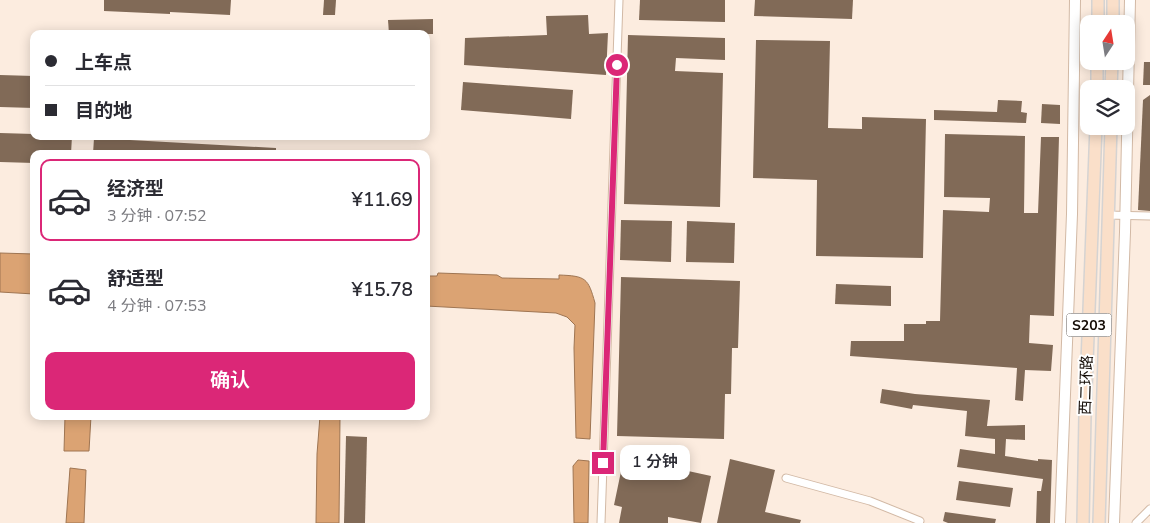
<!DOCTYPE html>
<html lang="zh">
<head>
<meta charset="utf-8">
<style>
	body { margin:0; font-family:"Nunito Sans","Noto Sans SC",sans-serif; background:#f2f2f3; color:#2b2b33; height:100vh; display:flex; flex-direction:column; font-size:19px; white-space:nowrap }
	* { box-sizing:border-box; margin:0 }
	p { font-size:16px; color:#7c7c81 }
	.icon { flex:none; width:28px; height:28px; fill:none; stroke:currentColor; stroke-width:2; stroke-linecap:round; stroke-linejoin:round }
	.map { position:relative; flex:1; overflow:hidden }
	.sheet { position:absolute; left:30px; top:150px; width:400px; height:270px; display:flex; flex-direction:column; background:#fff; border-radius:10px; box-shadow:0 2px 12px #0003 }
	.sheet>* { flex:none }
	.guide { position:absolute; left:30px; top:30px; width:400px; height:110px; border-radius:10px; box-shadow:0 2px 12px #0003; display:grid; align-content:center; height:110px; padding:0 15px; background:#fff }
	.needle { width:32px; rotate:12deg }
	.tools { position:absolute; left:1080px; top:15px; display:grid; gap:10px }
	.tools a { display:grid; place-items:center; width:55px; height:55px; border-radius:10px; background:#fff; box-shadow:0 2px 12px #0003; font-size:25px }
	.end { position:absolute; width:22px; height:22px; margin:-11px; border:6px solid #db2777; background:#fff; box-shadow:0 0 0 2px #fff }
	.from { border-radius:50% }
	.bubble { position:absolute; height:35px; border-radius:10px; background:#fff; box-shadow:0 2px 12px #0003; font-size:16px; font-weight:600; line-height:35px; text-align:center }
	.guide b { display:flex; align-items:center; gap:18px; height:48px; font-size:19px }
	.guide b+b { border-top:1px solid #e1e1e2 }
	.guide i { width:12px; height:12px; background:#2b2b33 }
	ul { padding:9px 0 0; list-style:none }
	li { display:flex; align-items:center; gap:15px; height:82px; margin:0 10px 8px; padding:0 5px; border:2px solid transparent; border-radius:10px }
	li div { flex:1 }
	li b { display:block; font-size:19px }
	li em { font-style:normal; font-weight:600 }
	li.active { border-color:#db2777 }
	li>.icon { width:45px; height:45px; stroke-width:1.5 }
	.cta { display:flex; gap:10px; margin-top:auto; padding:10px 15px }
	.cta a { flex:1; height:58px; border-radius:10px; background:#db2777; color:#fff; font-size:20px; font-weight:600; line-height:58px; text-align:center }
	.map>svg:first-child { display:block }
	.water { fill:#dba373; stroke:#9f7552 }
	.building { fill:#816a57 }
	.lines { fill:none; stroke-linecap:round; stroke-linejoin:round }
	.street-casing { stroke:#d2b9a5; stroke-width:9 }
	.secondary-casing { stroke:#d2b9a5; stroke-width:12 }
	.primary-casing { stroke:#d5d3d2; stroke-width:14 }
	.street { stroke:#fff; stroke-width:7 }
	.secondary { stroke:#fff; stroke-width:10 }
	.primary { stroke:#fadfc9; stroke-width:11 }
	.route { stroke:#db2777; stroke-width:6 }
	.labels { text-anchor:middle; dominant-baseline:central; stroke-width:4; stroke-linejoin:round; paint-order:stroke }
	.shield { fill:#fff; stroke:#5a5450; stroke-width:1 }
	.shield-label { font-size:14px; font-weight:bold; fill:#130b05 }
	.street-label { font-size:15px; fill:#130b05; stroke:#fff }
</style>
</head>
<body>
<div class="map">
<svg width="1150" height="523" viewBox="0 0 1150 523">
	<rect width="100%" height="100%" fill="#fcecdf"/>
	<!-- water -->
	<g class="water">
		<polygon points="0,253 34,254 34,294 0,292"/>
		<path d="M 438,273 L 497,275 L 502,278 L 559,279 L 559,275 C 586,276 588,278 595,303 L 590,439 L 576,438 L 574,348 L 575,325 L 567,317 L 556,313 L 426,306 L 426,276 L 437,276 Z"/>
		<polygon points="65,416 91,416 89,451 64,451"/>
		<polygon points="320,416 340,416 339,523 316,523 317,454"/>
		<polygon points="578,460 589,461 588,523 574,523 573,466"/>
		<polygon points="70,468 86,470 84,523 66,523"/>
	</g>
	<!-- building -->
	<g class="building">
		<polygon points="104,0 231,0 230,15 170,12 170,14 104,11"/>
		<polygon points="324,0 336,0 335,15 323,15"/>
		<polygon points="640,0 725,0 725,22 639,20"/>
		<polygon points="755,0 853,0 852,19 754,16"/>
		<polygon points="588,15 589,34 608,33 606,75 464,65 465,38 547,35 546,16"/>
		<polygon points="433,19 433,34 389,34 388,20"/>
		<polygon points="628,35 725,38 725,60 676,58 675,71 723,73 720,207 624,204"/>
		<polygon points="756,40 830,41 828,128 862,129 862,117 926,119 923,258 816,256 817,180 753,178"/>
		<polygon points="1144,62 1150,62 1150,85 1143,85"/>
		<polygon points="0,75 34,76 34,108 0,107"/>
		<polygon points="463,82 573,90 571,119 461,110"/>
		<polygon points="1150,95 1150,211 1138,210 1143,100"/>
		<polygon points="998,100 1022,101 1021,112 1027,113 1026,123 934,120 934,110 997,112"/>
		<polygon points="1042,104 1060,105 1060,124 1041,123"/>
		<polygon points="0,133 34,134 34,136 72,136 71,154 34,154 34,163 0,162"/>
		<polygon points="945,134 1025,136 1024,213 1038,213 1041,137 1059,137 1054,316 1030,315 1029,343 1053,345 1051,371 1025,370 1023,401 1015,400 1017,368 850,356 851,341 904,341 904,324 926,324 926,321 940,321 943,210 989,212 990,198 944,197"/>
		<polygon points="94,138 276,148 276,154 93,154"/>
		<polygon points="621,220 672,221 671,262 620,260"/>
		<polygon points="687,221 735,223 734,263 686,262"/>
		<polygon points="621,277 740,281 738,348 732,348 731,394 725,394 724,439 617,436"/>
		<polygon points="836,284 891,286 891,306 835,304"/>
		<polygon points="882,389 915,394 990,400 987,426 1025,425 1025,440 1006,439 1005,456 1038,461 1038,459 1052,460 1050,523 1036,523 1037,491 1041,491 1043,479 957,467 960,449 995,454 995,439 965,436 967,411 913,405 912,409 880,403"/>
		<polygon points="346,436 367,437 365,523 344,523"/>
		<polygon points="624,457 711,476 701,523 668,517 668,523 619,523 622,507 614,505"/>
		<polygon points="730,459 775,470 765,512 801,520 800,523 717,523"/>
		<polygon points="959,481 1013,488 1010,507 956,500"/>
		<polygon points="945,512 996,519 995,523 948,523 943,521"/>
	</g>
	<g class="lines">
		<defs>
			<g id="street">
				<polyline points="1107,215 1150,216"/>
				<polyline points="786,478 870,501 920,521"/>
				<polyline points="601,523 619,0"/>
				<polyline points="1136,523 1150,509"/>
			</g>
			<g id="secondary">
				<polyline points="1060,523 1072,214 1075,0"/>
				<polyline points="1114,523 1125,232 1130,0"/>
			</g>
			<g id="primary">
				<polyline points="1098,24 1098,0"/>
				<polyline points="1113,24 1113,0"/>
				<polyline points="1097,89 1097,61"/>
				<polyline points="1111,89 1112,61"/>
				<polyline points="1083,523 1085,415 1096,126"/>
				<polyline points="1099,523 1111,126"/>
			</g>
		</defs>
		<!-- street casing -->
		<use href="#street" class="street-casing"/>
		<!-- secondary casing -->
		<use href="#secondary" class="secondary-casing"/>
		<!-- primary casing -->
		<use href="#primary" class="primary-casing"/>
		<!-- street -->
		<use href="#street" class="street"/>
		<!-- secondary -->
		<use href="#secondary" class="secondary"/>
		<!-- primary -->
		<use href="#primary" class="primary"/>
	</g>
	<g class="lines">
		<!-- route -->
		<polyline class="route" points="603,463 617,65"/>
	</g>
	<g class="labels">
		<!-- shield labels -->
		<rect class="shield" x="1066.5" y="313.5" width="45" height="23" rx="4"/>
		<g class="shield-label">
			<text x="1089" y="325">S203</text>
		</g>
		<!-- street labels -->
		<g class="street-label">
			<text transform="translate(1086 385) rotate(-88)">西二环路</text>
		</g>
	</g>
</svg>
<div class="tools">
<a><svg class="needle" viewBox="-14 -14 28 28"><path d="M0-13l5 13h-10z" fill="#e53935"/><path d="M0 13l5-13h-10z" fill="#7c7c81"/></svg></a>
<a><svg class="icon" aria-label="layers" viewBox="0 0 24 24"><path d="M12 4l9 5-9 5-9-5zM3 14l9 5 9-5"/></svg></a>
</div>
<i class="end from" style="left:617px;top:65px"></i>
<i class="end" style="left:603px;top:463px"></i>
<div class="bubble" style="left:620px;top:445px;width:70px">1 分钟</div>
<div class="guide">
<b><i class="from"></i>上车点</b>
<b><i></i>目的地</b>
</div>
<section class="sheet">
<ul>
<li class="active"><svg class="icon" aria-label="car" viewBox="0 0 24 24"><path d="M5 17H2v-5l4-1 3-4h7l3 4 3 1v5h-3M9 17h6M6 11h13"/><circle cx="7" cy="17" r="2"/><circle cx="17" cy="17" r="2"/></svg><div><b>经济型</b><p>3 分钟 · 07:52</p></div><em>¥11.69</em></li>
<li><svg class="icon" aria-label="car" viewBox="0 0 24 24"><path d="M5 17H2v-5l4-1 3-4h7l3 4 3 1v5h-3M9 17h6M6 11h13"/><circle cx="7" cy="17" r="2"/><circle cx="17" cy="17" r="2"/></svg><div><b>舒适型</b><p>4 分钟 · 07:53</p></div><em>¥15.78</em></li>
</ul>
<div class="cta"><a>确认</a></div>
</section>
</div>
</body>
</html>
